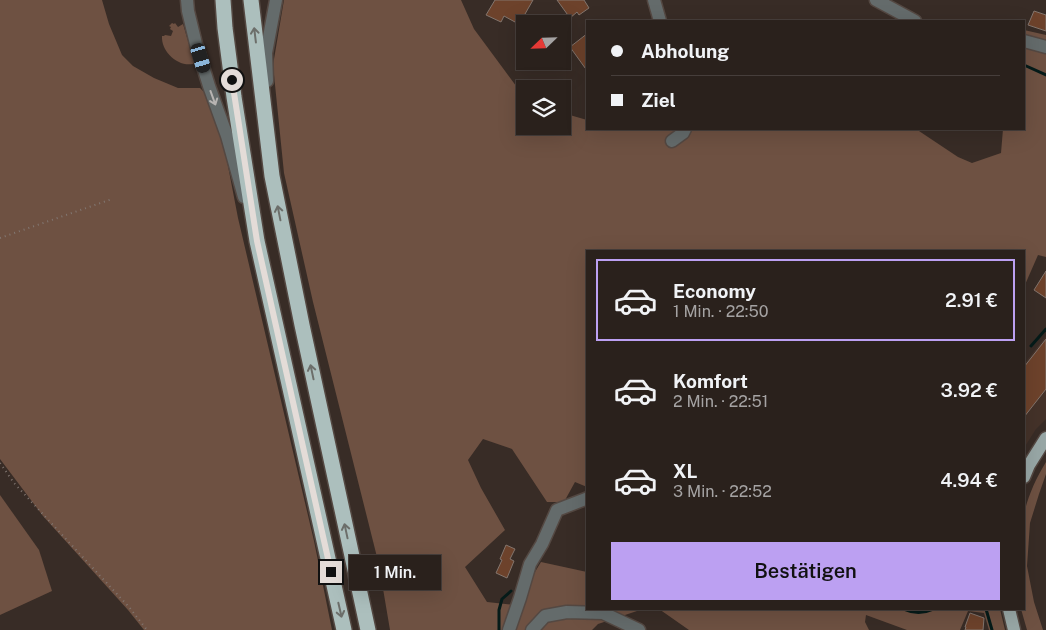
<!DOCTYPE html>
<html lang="de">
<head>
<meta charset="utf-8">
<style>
	body { margin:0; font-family:"Public Sans",sans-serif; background:#322925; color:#f1f3f6; height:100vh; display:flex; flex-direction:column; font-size:19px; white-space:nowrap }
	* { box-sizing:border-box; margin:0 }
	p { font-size:16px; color:#a5a3a3 }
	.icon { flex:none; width:28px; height:28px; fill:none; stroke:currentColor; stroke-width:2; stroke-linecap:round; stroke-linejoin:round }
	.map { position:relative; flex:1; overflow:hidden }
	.side { position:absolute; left:586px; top:250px; width:439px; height:360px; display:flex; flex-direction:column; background:#2a211c; border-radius:0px; box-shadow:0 5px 20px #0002,0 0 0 1px #463e3b }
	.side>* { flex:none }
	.banner { position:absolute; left:586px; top:20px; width:439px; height:110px; border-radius:0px; box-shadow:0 5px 20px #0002,0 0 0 1px #463e3b; display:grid; align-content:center; height:110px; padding:0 25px; background:#2a211c }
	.needle { width:32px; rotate:247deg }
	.controls { position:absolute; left:516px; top:15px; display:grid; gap:10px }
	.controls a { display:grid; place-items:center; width:55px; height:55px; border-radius:0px; background:#2a211c; box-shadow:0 5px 20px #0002,0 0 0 1px #463e3b; font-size:25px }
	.end { position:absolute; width:22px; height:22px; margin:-11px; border:6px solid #e4dcd8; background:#111; box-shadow:0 0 0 2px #111 }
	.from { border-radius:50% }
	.bubble { position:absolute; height:35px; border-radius:0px; background:#2a211c; box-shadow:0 5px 20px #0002,0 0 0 1px #463e3b; font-size:16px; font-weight:600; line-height:35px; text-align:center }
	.car { position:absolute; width:15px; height:30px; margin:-15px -8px; border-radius:6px; box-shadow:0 0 4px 1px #0007; background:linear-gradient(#222 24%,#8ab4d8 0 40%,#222 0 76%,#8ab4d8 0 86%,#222 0) }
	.banner b { display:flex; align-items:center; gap:18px; height:48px; font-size:19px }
	.banner b+b { border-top:1px solid #463e3b }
	.banner i { width:12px; height:12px; background:#f1f3f6 }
	ul { padding:9px 0 0; list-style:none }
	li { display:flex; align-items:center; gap:15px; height:82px; margin:0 10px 8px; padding:0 15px; border:2px solid transparent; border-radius:0px }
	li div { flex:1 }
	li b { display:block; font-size:19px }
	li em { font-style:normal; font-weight:600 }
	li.current { border-color:#bca0f2 }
	li>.icon { width:45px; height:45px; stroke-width:1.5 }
	.cta { display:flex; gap:10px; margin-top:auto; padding:10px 25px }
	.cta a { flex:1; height:58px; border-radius:0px; background:#bca0f2; color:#111; font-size:20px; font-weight:600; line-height:58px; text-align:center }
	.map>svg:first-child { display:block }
	.built { fill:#443229 }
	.green { fill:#6e5142 }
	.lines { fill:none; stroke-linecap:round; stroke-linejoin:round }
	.stream { stroke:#051b19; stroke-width:3 }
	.building { fill:#6d422b; stroke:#83756d }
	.minor-casing { stroke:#544842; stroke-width:15 }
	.major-casing { stroke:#544842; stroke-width:15 }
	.highway-casing { stroke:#544842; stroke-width:18 }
	.path { stroke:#827772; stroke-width:2; stroke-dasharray:1 4; stroke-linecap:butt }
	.minor { stroke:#646b6b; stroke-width:12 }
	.major { stroke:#98a7a6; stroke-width:12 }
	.highway { stroke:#acbfbd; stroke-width:15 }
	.oneway { stroke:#6c6e6a }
	.oneway2 { stroke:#b7b4b2 }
	.route { stroke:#e4dcd8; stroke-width:6 }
</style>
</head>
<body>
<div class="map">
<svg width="1046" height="630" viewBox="0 0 1046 630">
	<rect width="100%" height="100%" fill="#382c26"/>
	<!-- built -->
	<polygon class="built" points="1046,336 1046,419 1036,429 1024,448 1024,364"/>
	<!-- green -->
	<g class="green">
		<polygon points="0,0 102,0 109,24 122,55 133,66 154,78 178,88 200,88 209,97 224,145 238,218 314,541 332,630 144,630 128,610 43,516 0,459"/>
		<polygon points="284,0 461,0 474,29 519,90 525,93 525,126 562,126 563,113 587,120 588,129 919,129 919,131 958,157 972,163 1001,153 1003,129 1024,129 1024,30 1046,35 1046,257 1038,255 1024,287 1024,251 588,251 587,487 575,482 564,502 547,502 512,449 483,439 468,460 481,488 505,530 465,567 487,602 515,605 541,562 587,572 588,609 643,609 598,624 592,630 390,630 379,565 313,302 284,173 273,65"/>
		<path d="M 172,23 L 174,24 L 175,23 L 178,27 L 183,24 L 194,61 L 195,62 L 193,64 C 177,67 161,51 162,36 L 164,36 L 165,35 L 171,36 L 173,31 L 170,29 L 171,27 L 169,26 Z"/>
		<path d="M 1046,462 L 1046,474 L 1039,494 L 1030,523 L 1027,566 L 1034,602 L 1043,630 L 1027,630 L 1021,609 L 1024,609 L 1024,514 C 1028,496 1036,478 1046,462 Z"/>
		<polygon points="0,495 39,550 52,591 0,615"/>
		<polygon points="659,609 1000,609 1005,630 989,630 984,613 968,611 960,630 907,630 866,615 865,622 869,630 689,630"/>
	</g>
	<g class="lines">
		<!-- stream -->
		<g class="stream">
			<polyline points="1024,65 1046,75"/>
			<polyline points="1031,346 1046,329"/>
			<path d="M 903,609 C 914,614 923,614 934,609"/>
			<polyline points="986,609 992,630"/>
			<polyline points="499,630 499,610 502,599 511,591"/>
		</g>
	</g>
	<!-- building -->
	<g class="building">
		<polygon points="495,0 533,0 521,21 517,19 515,22 504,16 501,22 486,15"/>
		<polygon points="557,0 584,0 589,8 579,15 577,12 570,18"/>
		<polygon points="1034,11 1046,15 1046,31 1028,25"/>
		<polygon points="588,33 588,72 570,47"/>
		<polygon points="1046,271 1046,298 1034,290"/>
		<polygon points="1046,339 1046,389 1024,417 1024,367"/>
		<polygon points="506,545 515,549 510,559 514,561 507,578 496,573 502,560 500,559"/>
		<polygon points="970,613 984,618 983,630 965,630 966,627 965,627"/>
	</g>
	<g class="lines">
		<defs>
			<g id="minor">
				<polyline points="187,0 188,11 196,44 209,86 227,136 244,197"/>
				<polyline points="654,0 660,21"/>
				<polyline points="876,0 915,21"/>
				<polyline points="1024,41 1046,47"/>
				<polyline points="267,81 266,53 276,0"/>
				<polyline points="672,141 683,133 685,129"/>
				<polyline points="509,630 520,598 530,564 542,544 557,510 588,498"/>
				<polyline points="532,630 545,616 567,612 603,613 639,630"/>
			</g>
			<g id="major">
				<polyline points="1024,477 1029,465 1046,438"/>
				<polyline points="1009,609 1014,630"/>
			</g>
			<g id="highway">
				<polyline points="223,0 225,28 234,97 257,241 344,630"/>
				<polyline points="251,0 272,176 302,325 368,630"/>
			</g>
		</defs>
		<!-- minor casing -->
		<use href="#minor" class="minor-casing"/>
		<!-- major casing -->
		<use href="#major" class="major-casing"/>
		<!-- highway casing -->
		<use href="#highway" class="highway-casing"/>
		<!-- path -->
		<g class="path">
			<polyline points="0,238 112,199"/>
			<polyline points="0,463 14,483 129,607 147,630"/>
		</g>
		<!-- minor -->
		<use href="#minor" class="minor"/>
		<!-- major -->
		<use href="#major" class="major"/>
		<!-- highway -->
		<use href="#highway" class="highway"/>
	</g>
	<!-- one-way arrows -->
	<defs><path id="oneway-shaft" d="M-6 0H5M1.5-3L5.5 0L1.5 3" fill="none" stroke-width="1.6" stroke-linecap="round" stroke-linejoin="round" transform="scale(1.25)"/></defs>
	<g class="oneway">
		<use href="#oneway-shaft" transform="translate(255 35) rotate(-97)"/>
		<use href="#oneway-shaft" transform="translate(279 213) rotate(-101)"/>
		<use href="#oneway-shaft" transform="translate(312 372) rotate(-102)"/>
		<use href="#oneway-shaft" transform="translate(346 531) rotate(-102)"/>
		<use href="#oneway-shaft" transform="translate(340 610) rotate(77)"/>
	</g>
	<use class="oneway2" href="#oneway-shaft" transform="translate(213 98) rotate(70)"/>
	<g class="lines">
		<!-- route -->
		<polyline class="route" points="232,80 257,241 331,572"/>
	</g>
</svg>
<div class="controls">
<a><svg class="needle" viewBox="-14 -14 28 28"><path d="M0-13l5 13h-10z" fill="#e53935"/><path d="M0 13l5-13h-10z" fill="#a5a3a3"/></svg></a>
<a><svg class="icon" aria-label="layers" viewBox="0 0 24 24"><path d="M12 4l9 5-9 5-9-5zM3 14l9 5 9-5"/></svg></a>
</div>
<i class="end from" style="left:232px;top:80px"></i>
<i class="end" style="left:331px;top:572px"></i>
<div class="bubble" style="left:349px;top:555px;width:92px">1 Min.</div>
<i class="car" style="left:201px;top:58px;rotate:163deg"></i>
<div class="banner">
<b><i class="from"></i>Abholung</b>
<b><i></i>Ziel</b>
</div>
<section class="side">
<ul>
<li class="current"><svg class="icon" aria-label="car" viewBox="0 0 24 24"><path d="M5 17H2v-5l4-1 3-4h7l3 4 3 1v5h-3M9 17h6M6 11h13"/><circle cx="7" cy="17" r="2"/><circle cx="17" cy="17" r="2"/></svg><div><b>Economy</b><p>1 Min. · 22:50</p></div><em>2.91 €</em></li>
<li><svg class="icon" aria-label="car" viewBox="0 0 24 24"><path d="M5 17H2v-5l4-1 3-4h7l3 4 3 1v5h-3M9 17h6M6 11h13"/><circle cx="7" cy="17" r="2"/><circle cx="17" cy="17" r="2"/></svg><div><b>Komfort</b><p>2 Min. · 22:51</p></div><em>3.92 €</em></li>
<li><svg class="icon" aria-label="car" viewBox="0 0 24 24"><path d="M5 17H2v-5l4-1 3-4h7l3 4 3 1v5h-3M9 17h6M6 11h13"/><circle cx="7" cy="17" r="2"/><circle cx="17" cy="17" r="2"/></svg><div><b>XL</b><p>3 Min. · 22:52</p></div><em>4.94 €</em></li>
</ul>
<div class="cta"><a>Bestätigen</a></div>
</section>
</div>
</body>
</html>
